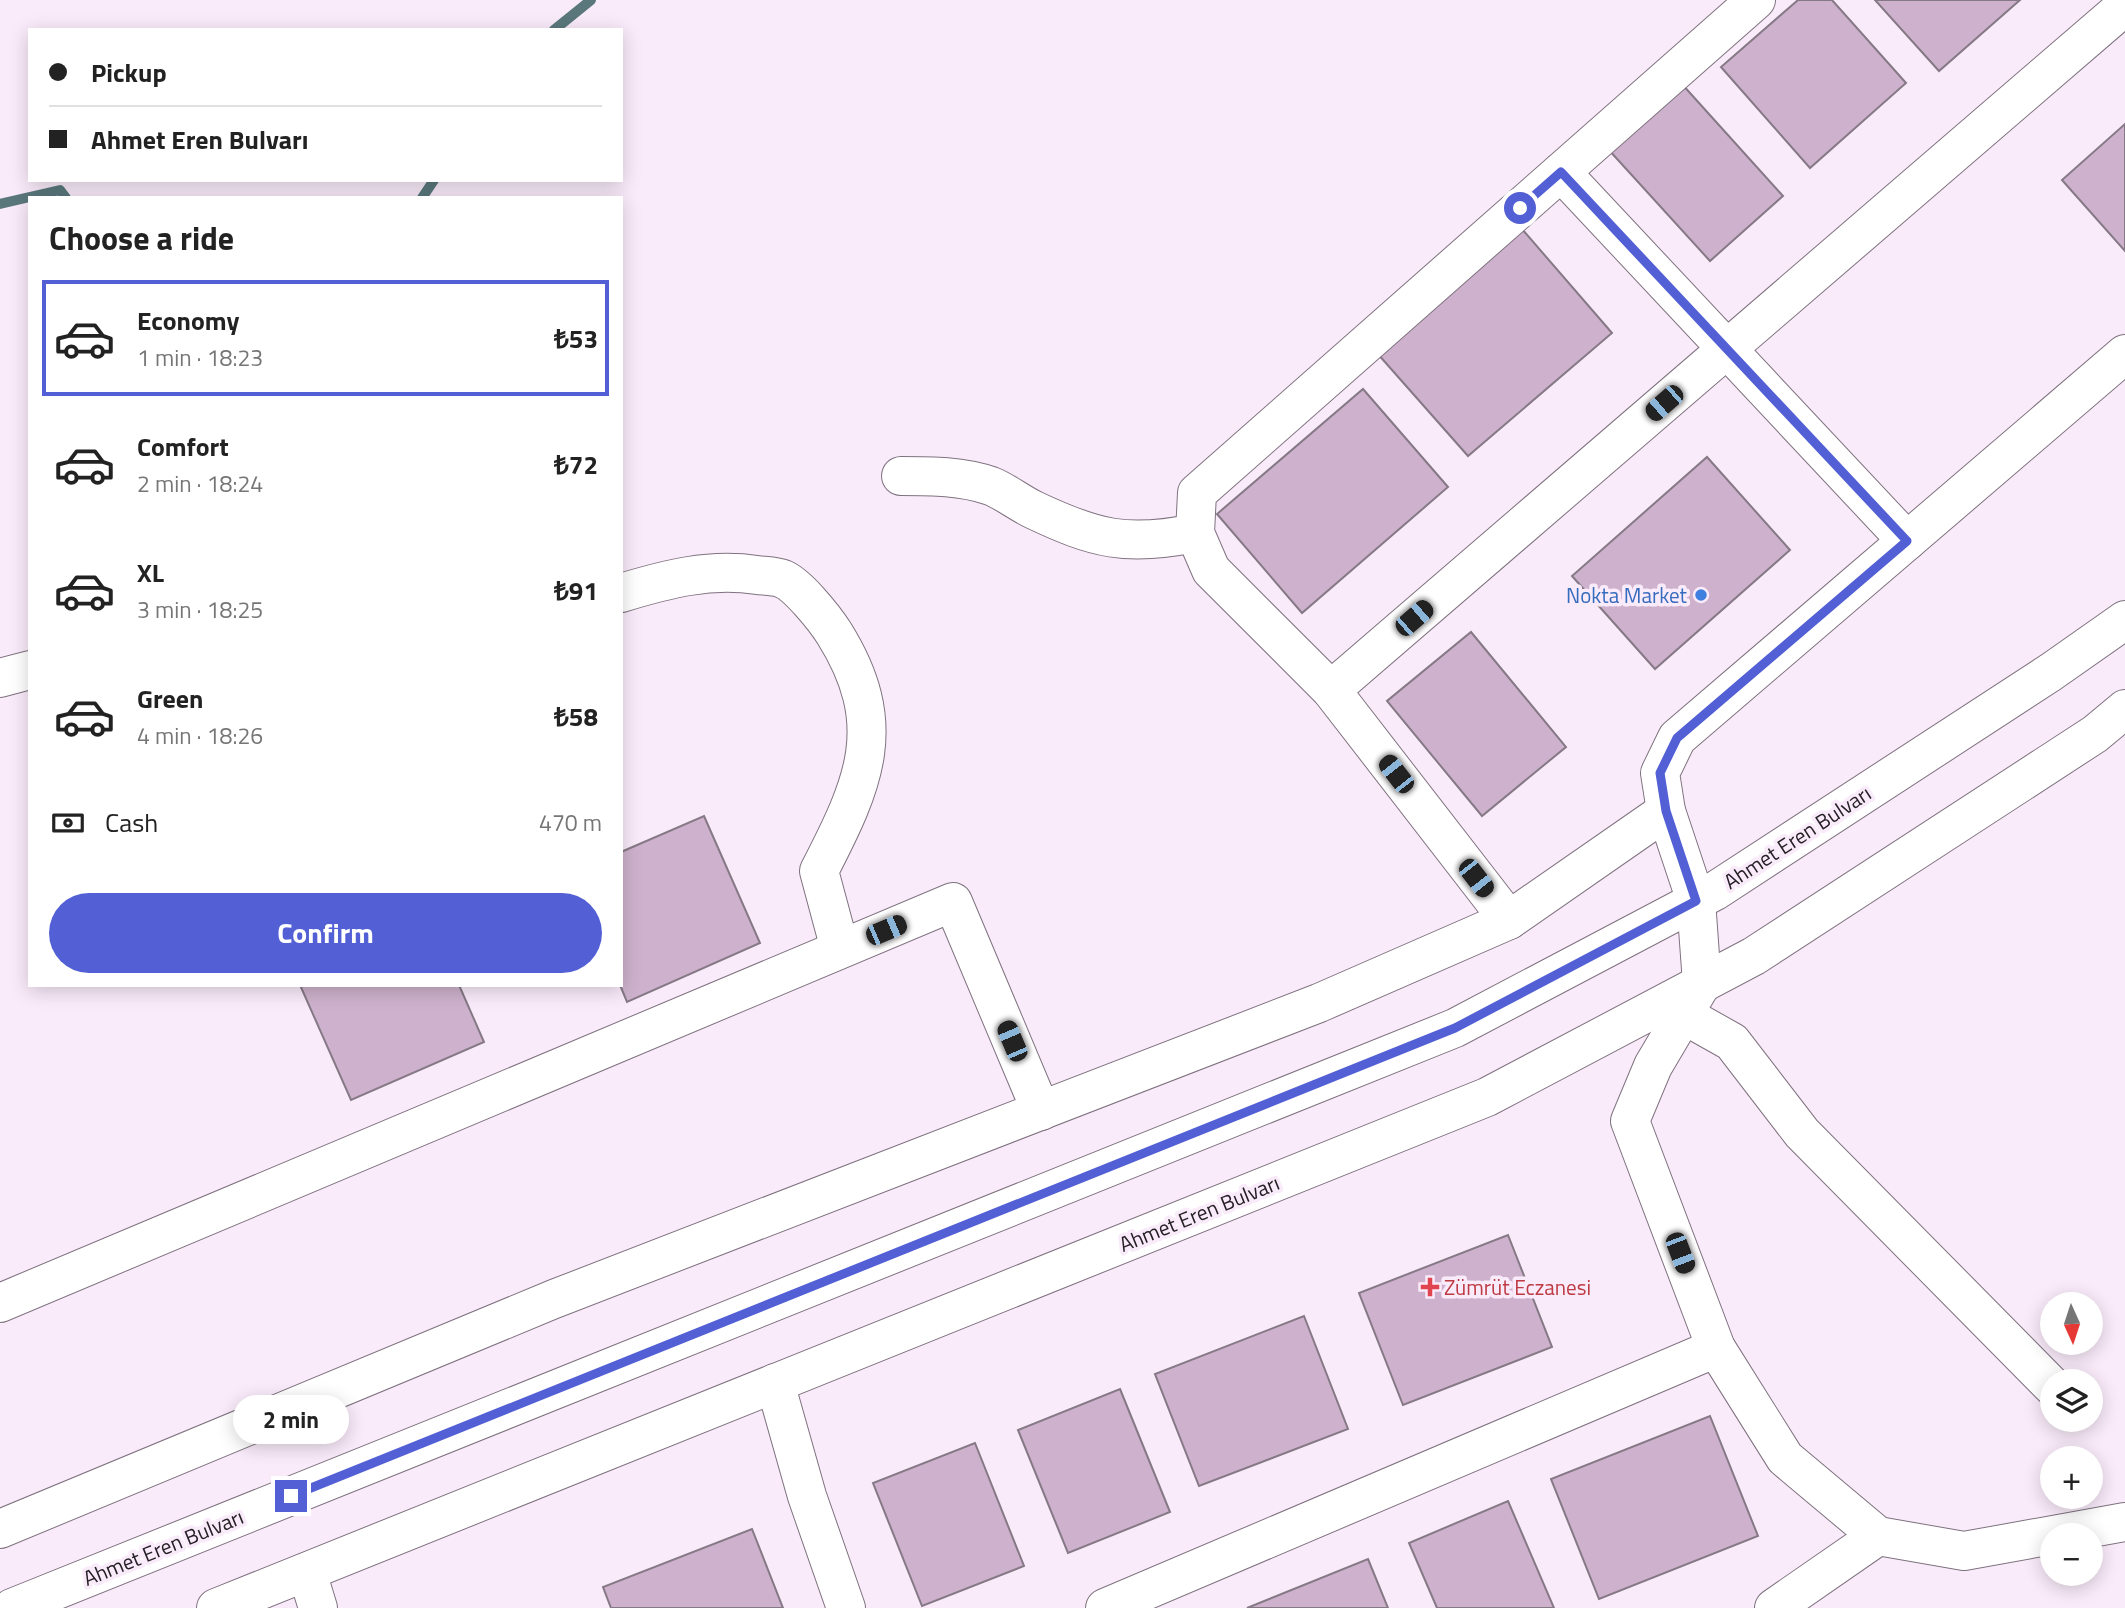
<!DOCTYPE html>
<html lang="en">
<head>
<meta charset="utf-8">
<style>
	body { margin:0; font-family:"Titillium Web",sans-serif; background:#f6f6f6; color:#222; height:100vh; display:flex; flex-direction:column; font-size:26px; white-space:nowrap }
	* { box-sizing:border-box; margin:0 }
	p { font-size:23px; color:#767676 }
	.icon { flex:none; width:38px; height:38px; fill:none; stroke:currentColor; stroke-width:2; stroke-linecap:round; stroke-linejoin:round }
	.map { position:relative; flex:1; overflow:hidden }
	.side { position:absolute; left:28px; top:196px; width:595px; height:791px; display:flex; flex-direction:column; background:#fff; border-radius:0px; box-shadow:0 4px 18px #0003 }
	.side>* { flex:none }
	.hud { position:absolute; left:28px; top:28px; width:595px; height:154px; border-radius:0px; box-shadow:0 4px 18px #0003; display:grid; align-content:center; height:154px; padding:0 21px; background:#fff }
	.needle { width:46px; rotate:177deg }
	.tools { position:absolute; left:2040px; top:1292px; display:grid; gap:14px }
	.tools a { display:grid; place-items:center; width:63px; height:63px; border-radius:50%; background:#fff; box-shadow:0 4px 18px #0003; font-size:35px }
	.end { position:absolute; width:32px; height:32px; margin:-16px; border:9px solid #525fd5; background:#fff; box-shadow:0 0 0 4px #fff }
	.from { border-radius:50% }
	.bubble { position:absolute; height:49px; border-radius:24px; background:#fff; box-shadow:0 4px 18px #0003; font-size:23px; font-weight:700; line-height:49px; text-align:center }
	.car { position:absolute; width:21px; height:42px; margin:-21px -10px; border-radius:9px; box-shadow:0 0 5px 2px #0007; background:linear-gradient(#222 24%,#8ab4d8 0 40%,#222 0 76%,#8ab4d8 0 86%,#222 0) }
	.hud b { display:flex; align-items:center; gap:24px; height:66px; font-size:26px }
	.hud b+b { border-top:2px solid #e0e0e0 }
	.hud i { width:18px; height:18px; background:#222 }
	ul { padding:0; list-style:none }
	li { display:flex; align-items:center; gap:21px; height:116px; margin:0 14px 10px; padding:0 7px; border:4px solid transparent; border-radius:0px }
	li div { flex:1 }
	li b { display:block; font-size:26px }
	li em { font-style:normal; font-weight:700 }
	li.current { border-color:#525fd5 }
	li>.icon { width:63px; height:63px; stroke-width:1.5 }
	h2 { padding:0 21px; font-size:32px; line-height:84px }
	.pay { display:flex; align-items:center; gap:18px; height:77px; padding:0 21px; font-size:26px }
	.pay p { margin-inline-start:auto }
	.action { display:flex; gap:14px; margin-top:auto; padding:14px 21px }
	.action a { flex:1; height:80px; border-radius:42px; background:#525fd5; color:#fff; font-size:28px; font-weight:700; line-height:80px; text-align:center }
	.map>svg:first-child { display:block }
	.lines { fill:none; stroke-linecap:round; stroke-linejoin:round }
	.stream { stroke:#5a787c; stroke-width:10 }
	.building { fill:#ceb2cd; stroke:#867986; stroke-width:2 }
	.minor-casing { stroke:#7f727f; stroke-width:40 }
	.major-casing { stroke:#7f727f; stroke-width:40 }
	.minor { stroke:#fff; stroke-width:38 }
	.major { stroke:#fff; stroke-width:38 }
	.route { stroke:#525fd5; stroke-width:9 }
	.shop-dot { fill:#3f7fe0; stroke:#faebfa; stroke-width:2.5 }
	.health-dot { fill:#e0444e; stroke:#faebfa; stroke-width:2.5 }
	.labels { text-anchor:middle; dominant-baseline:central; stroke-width:7; stroke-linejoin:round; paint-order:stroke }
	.shop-label { font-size:21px; fill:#366cbe; stroke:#faebfa; text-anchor:end }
	.street-label { font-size:21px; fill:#252025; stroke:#faebfa }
	.health-label { font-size:21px; fill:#be3a42; stroke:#faebfa; text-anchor:start }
</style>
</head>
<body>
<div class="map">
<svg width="2125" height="1608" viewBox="0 0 2125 1608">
	<rect width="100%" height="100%" fill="#faebfa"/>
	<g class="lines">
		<!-- stream -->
		<g class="stream">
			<polyline points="554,30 591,0"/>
			<polyline points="422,198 434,180"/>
			<polyline points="0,204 60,190 66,198"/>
		</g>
	</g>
	<!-- building -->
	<g class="building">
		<polygon points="1798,0 1832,0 1906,83 1810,168 1721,67"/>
		<polygon points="1875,0 2020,0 1939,71"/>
		<polygon points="1681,83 1783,196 1710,261 1608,149"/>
		<polygon points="2125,124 2125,251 2062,180"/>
		<polygon points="1522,229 1612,333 1468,456 1377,353"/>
		<polygon points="1363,389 1448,487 1302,613 1217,514"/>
		<polygon points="1707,457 1790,550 1655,669 1572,576"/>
		<polygon points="1471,632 1566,747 1482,816 1387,701"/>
		<polygon points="704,816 760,943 627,1002 620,985 621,852"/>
		<polygon points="300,985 459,985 484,1042 351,1100"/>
		<polygon points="1508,1235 1552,1347 1403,1405 1359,1293"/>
		<polygon points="1304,1316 1348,1429 1199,1486 1155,1374"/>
		<polygon points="1120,1389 1170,1512 1068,1553 1018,1430"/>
		<polygon points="1710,1416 1758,1536 1599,1599 1551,1479"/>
		<polygon points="975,1443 1024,1566 922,1606 873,1483"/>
		<polygon points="1508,1501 1554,1608 1437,1608 1409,1543"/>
		<polygon points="752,1529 783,1608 611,1608 603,1587"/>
		<polygon points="1368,1559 1388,1608 1247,1608"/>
	</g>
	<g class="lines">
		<defs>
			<g id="minor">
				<polyline points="1561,172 1907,541"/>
				<polyline points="2125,354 1677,738 1660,773 1666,811 1696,901 1702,983 1653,1066 1630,1121 1716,1348 1785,1458 1878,1536 1964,1551 2125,1522"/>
				<path d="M 901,476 C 932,476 962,476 991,486 C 1006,492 1019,503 1034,510 C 1095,539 1127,547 1195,533"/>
				<path d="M 621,593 C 667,579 709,568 757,575 C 765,576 776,576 783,579 C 798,585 825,619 834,633 C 891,724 865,782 819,871 L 840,949"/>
				<polyline points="0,678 30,670"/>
				<polyline points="1331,690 2125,6"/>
				<polyline points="1509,920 1331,690 1211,570 1195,533 1197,493 1756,0"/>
				<polyline points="1684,1015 1732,1042 1802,1133 2053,1387"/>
				<polyline points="0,1303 953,902 1041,1111"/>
				<polyline points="775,1383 807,1496 846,1608"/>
				<polyline points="0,1529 554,1299 1319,1003 1509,920 1666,811"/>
				<polyline points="307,1572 318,1608"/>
				<polyline points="1105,1608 1716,1348"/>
				<polyline points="1774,1608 1878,1536"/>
			</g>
			<g id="major">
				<polyline points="12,1608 1455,1028 1715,891 2051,672 2125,620"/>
				<polyline points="216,1608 1487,1097 1754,956 2095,734 2125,709"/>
			</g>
		</defs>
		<!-- minor casing -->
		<use href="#minor" class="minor-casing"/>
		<!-- major casing -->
		<use href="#major" class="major-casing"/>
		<!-- minor -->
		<use href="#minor" class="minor"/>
		<!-- major -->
		<use href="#major" class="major"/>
	</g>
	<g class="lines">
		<!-- route -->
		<polyline class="route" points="291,1496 1455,1028 1696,901 1666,811 1660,773 1677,738 1907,541 1561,172 1520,208"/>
	</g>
	<!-- markers -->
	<circle class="shop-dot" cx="1701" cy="595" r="7"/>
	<path class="health-dot" d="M1426.5 1276.5h7v7h7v7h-7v7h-7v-7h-7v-7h7z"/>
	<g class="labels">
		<!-- shop labels -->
		<g class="shop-label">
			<text x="1687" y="595">Nokta Market</text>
		</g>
		<!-- street labels -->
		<g class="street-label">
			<text transform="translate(1797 837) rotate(-33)">Ahmet Eren Bulvarı</text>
			<text transform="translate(1199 1213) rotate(-22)">Ahmet Eren Bulvarı</text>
			<text transform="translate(163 1547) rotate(-22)">Ahmet Eren Bulvarı</text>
		</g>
		<!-- health labels -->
		<g class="health-label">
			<text x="1444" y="1287">Zümrüt Eczanesi</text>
		</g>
	</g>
</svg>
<div class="tools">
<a><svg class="needle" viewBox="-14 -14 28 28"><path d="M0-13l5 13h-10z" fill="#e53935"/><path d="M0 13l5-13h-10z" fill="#767676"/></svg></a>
<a><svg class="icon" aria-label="layers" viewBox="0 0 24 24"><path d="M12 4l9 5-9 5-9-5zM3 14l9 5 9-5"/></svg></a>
<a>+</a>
<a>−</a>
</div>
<i class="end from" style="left:1520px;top:208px"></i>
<i class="end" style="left:291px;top:1496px"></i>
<div class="bubble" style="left:233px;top:1395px;width:116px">2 min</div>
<i class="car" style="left:1664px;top:403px;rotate:229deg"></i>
<i class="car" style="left:1414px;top:618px;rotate:49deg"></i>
<i class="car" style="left:1396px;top:774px;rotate:322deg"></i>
<i class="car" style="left:1476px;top:878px;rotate:142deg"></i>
<i class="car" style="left:886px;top:930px;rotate:67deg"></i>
<i class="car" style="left:1012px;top:1041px;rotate:337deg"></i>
<i class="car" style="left:1680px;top:1253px;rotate:159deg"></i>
<div class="hud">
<b><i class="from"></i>Pickup</b>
<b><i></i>Ahmet Eren Bulvarı</b>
</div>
<section class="side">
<h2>Choose a ride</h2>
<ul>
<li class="current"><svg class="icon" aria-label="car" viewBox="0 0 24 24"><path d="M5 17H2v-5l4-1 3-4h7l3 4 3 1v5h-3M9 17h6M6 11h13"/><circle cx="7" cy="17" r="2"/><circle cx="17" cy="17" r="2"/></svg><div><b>Economy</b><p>1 min · 18:23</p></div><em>₺53</em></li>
<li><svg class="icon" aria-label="car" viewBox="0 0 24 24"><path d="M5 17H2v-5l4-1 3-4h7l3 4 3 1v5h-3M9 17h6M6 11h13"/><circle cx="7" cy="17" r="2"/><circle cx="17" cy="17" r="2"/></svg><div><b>Comfort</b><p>2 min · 18:24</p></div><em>₺72</em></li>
<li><svg class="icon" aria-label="car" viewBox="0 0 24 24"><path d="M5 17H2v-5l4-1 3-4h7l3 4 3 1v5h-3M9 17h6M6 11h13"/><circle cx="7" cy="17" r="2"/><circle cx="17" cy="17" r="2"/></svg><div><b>XL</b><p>3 min · 18:25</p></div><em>₺91</em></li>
<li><svg class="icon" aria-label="car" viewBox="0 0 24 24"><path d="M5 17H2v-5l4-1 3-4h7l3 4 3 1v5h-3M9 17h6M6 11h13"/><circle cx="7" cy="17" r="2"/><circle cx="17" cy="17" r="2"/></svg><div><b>Green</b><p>4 min · 18:26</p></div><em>₺58</em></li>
</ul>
<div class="pay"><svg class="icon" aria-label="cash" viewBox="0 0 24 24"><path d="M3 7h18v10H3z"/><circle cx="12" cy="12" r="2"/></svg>Cash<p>470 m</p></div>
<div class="action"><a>Confirm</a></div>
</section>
</div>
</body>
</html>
